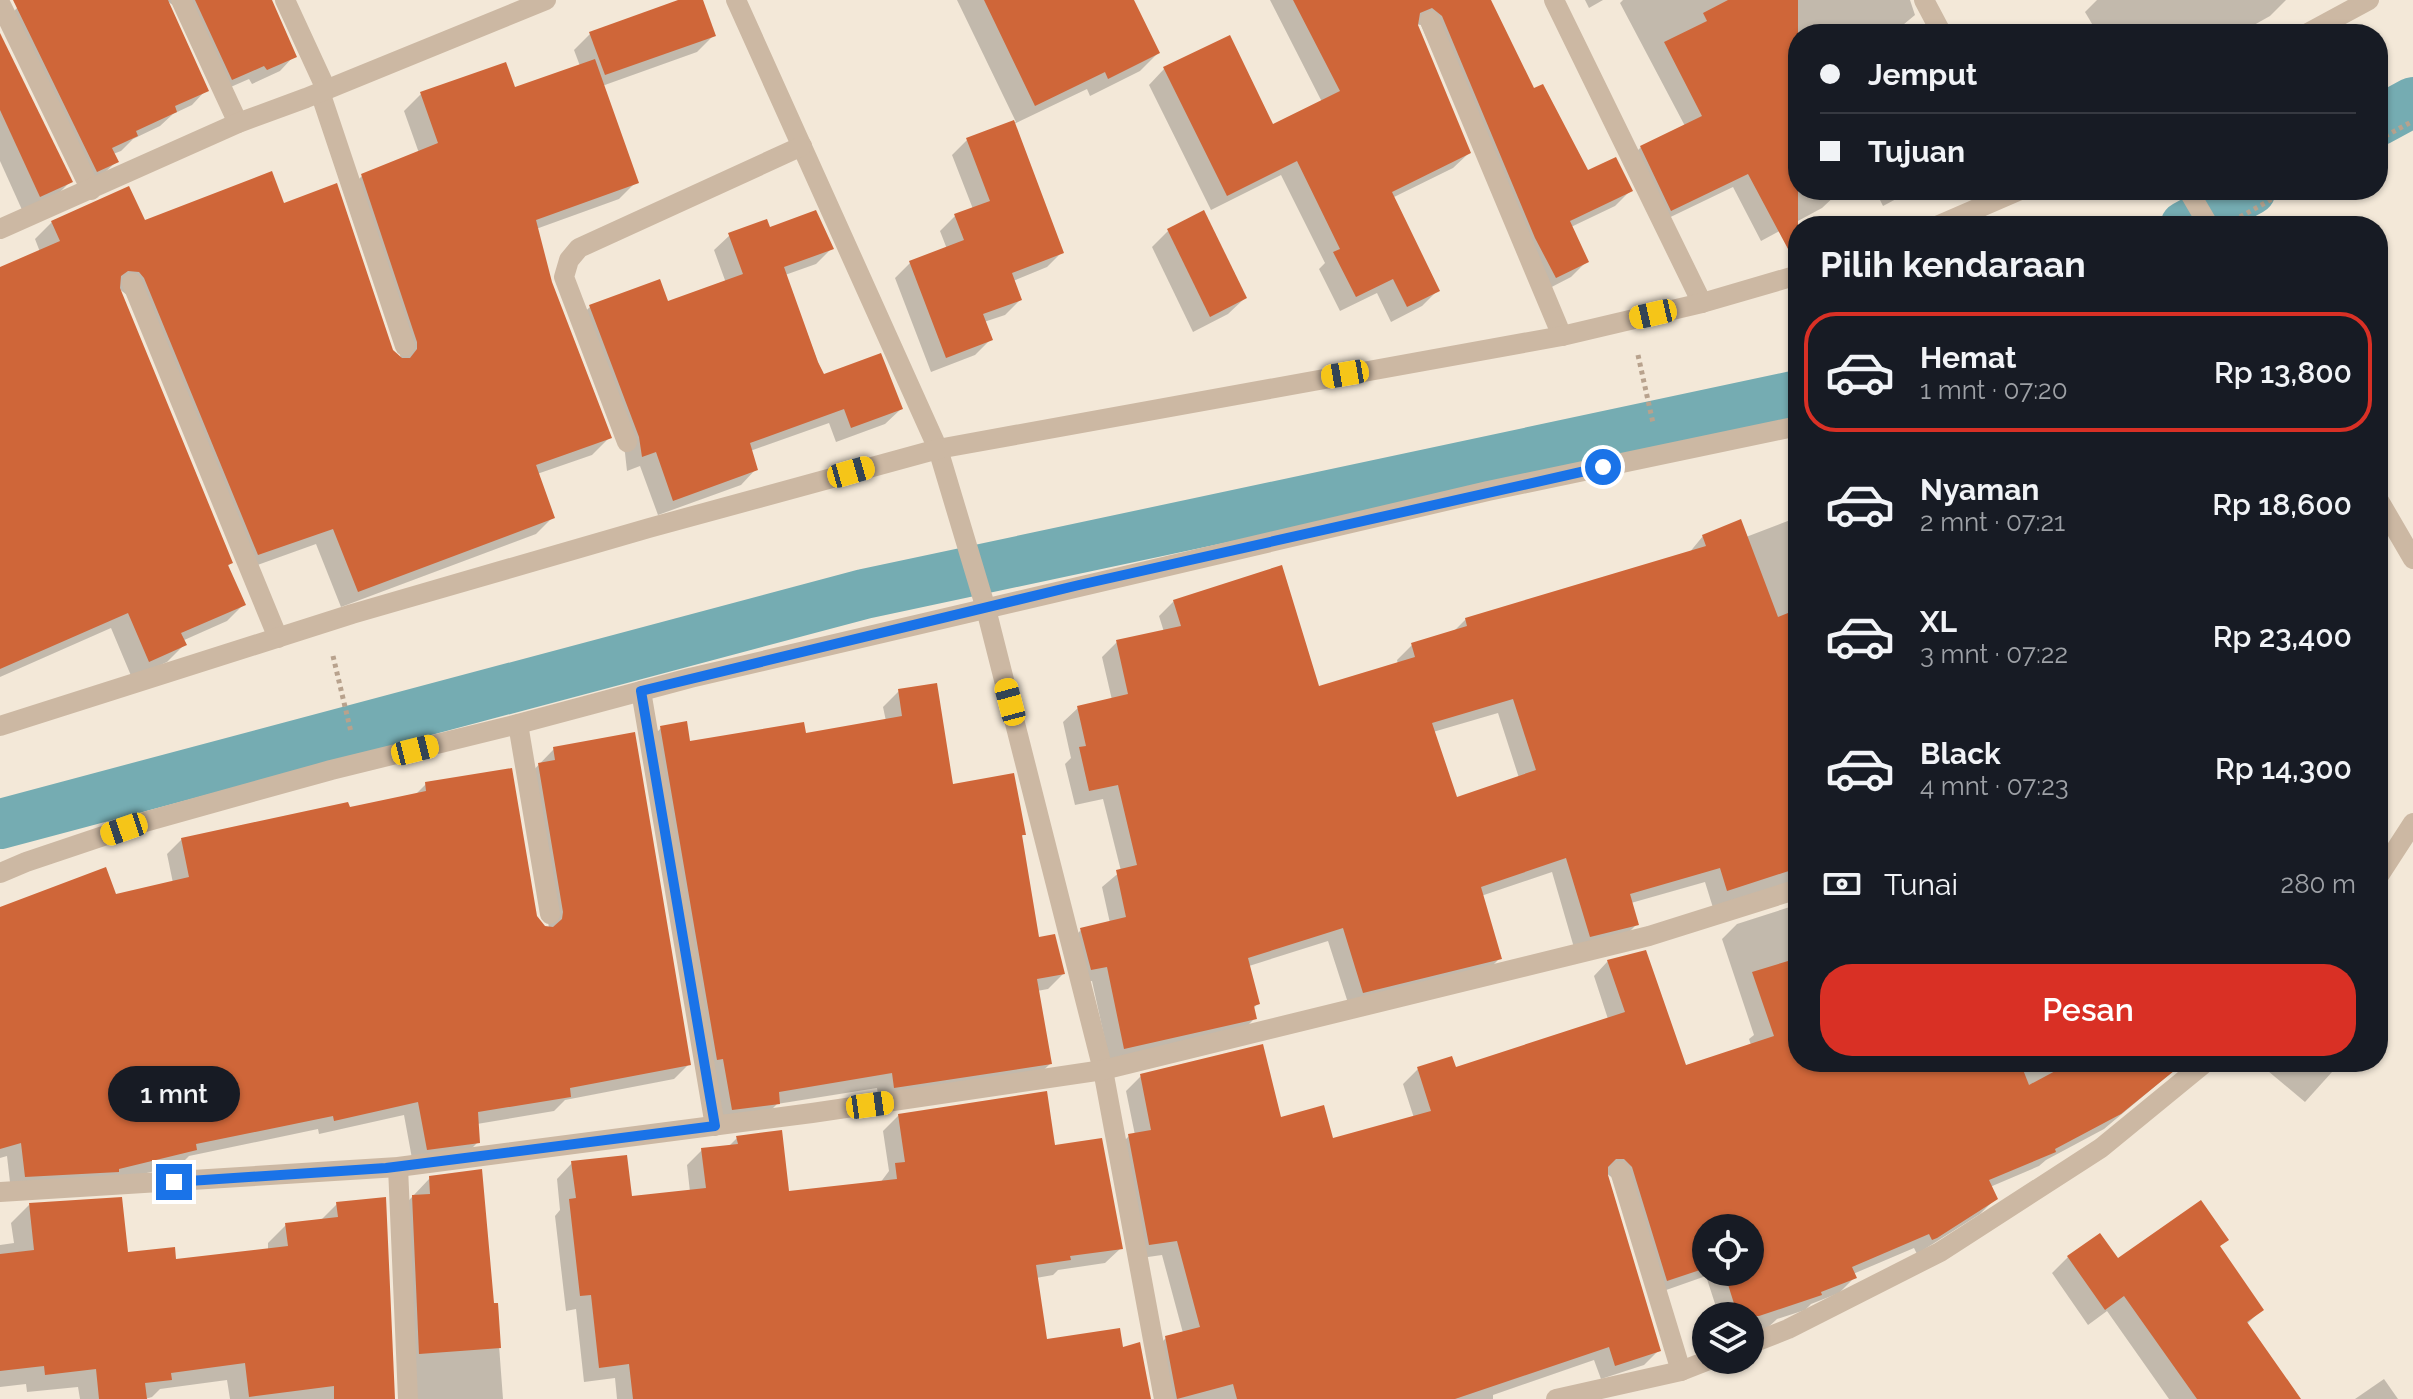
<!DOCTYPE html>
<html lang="id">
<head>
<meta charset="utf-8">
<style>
	body { margin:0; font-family:Raleway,sans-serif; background:#242831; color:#f1f3f6; height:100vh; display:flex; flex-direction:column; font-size:30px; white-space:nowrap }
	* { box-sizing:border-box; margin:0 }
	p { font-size:26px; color:#9ea1a6 }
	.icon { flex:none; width:44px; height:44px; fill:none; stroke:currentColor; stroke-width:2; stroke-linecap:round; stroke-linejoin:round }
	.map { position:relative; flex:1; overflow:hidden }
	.panel { position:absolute; left:1788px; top:216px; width:600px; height:856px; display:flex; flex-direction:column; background:#171b24; border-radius:32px; box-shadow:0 2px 6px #0004 }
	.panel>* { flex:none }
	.top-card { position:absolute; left:1788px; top:24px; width:600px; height:176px; border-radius:32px; box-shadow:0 2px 6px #0004; display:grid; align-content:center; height:176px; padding:0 32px; background:#171b24 }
	.buttons { position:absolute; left:1692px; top:1214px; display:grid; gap:16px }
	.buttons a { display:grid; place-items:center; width:72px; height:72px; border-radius:50%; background:#171b24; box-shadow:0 2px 6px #0004; font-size:40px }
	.end { position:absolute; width:36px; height:36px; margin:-18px; border:10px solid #1a73e8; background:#fff; box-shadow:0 0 0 4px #fff }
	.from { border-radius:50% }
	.bubble { position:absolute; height:56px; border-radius:28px; background:#171b24; box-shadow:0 2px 6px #0004; font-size:26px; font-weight:600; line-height:56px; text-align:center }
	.car { position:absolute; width:24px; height:48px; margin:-24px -12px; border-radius:10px; box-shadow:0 0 6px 2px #0007; background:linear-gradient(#f5c518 24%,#345 0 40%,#f5c518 0 76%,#345 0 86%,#f5c518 0) }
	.top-card b { display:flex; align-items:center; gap:28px; height:76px; font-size:30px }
	.top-card b+b { border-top:2px solid #363941 }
	.top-card i { width:20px; height:20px; background:#f1f3f6 }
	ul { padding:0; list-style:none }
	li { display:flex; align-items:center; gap:24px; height:120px; margin:0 16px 12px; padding:0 16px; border:4px solid transparent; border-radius:32px }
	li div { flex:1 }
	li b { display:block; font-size:30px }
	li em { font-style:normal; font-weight:600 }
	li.active { border-color:#d93025 }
	li>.icon { width:72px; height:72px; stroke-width:1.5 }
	h2 { padding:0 32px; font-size:36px; line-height:96px }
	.pay { display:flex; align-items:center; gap:20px; height:88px; padding:0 32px; font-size:30px }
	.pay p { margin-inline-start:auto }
	.action { display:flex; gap:16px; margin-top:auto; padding:16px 32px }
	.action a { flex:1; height:92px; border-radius:32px; background:#d93025; color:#fff; font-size:32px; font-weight:600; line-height:92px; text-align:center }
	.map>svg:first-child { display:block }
	.shadow { fill:#0003; fill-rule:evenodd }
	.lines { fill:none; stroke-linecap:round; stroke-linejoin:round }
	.canal { stroke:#75acb2; stroke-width:50 }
	.building { fill:#cf6639; fill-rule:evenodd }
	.path { stroke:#b8a28d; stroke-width:5; stroke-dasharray:4 4; stroke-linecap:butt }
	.minor { stroke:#ccb8a3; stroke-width:20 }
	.route { stroke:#1a73e8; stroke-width:10 }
</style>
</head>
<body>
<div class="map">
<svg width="2413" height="1399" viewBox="0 0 2413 1399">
	<rect width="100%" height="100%" fill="#f3e8d8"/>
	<!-- shadow -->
	<g class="shadow">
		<polygon points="36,0 270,0 294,56 280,71 252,84 249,79 217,93 178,9 166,0 206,90 192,105 173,114 160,126 133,139 121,151 113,154 116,162 101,176 82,185 3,23 17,8"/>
		<polygon points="684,0 701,0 714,35 697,52 602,86 636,182 619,199 536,229 550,282 609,438 592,455 537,474 553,517 536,534 341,607 316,544 241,571 127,295 118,288 231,563 227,567 244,604 227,621 182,641 184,645 167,662 132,678 111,628 0,677 0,332 40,252 35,239 52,222 144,223 283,205 391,351 402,361 345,193 362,176 419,153 404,111 421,94 513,89 580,66 574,50 590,34"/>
		<polygon points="957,0 1132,0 1158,53 1140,71 1090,96 1087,89 1014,124 1062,252 1047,267 1013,281 1020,300 1005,315 984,322 990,340 975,355 931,372 895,278 910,263 947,249 940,231 955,216 973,209 952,155 967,140 1016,122"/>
		<polygon points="1270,0 1489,0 1533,91 1587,173 1630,191 1615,206 1571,227 1587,261 1571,277 1540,293 1421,25 1415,24 1469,153 1453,168 1392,198 1437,291 1422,306 1391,322 1377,293 1340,311 1319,269 1325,263 1281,175 1211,210 1149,85 1164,69 1272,127 1322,102"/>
		<polygon points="1585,0 1603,0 1589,8"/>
		<polygon points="1623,0 1910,0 1915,15 1892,34 1798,34 1798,190 1836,190 1838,193 1822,208 1761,241 1733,187 1656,224 1626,163 1641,147 1685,126 1620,3"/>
		<polygon points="2097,0 2286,0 2270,16 2238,34 2098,34 2085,12"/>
		<polygon points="0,37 70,182 54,198 23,212 0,161"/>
		<polygon points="1875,190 1913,190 1883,206"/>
		<polygon points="769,230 831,249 816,264 785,275 823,376 901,409 885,424 836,442 829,423 750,451 756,469 741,485 658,515 640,466 627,471 625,453 574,322 590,307 667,304 726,283 714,250 730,235"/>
		<polygon points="1168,231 1245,298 1228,314 1193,332 1152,247"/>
		<path d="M 1798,517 L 1798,1062 L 2184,1062 L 2104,1129 L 2046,1160 L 2039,1166 L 1990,1187 L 1995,1199 L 1980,1214 L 1920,1252 L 1917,1254 L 1914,1248 L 1853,1274 L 1854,1278 L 1839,1293 L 1811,1304 L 1805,1310 L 1777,1319 L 1763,1332 L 1750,1338 L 1750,1316 L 1719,1316 L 1706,1276 L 1652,1295 L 1618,1182 L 1606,1173 L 1659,1350 L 1644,1365 L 1601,1379 L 1594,1360 L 1493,1395 L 1493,1399 L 1160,1399 L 1152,1352 L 1166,1338 L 1183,1333 L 1162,1255 L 1134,1259 L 1114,1151 L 1129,1136 L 1135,1135 L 1126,1091 L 1141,1076 L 1279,1119 L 1332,1140 L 1414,1118 L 1403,1084 L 1418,1069 L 1451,1058 L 1455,1070 L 1608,1019 L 1594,976 L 1608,961 L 1685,1068 L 1751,1045 L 1749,1039 L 1754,1035 L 1722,939 L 1737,924 L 1796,905 L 1797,902 L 1791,893 L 1714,911 L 1705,882 L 1631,903 L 1637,924 L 1622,939 L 1575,951 L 1552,872 L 1481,896 L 1500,958 L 1485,973 L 1349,1006 L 1328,941 L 1249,966 L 1258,1003 L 1253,1009 L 1255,1018 L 1240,1033 L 1110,1063 L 1092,981 L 1076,984 L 1066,945 L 1081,930 L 1110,923 L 1102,887 L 1121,871 L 1103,799 L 1075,805 L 1065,764 L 1071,758 L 1063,722 L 1078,708 L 1112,700 L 1102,657 L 1117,642 L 1164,632 L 1159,616 L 1174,601 L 1318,688 L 1398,664 L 1397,660 L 1412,645 L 1453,632 L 1466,619 L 1689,553 L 1703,536 L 1746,537 ZM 1498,713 L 1519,778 L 1456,800 L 1433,732 ZM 1706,1228 L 1750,1228 L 1750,1272 L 1706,1272 Z"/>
		<polygon points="899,691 952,786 1024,834 1021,837 1038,940 1063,974 1048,989 1037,991 1050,1064 1034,1079 879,1102 877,1088 777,1104 762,1119 717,1125 646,744 661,728 688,743 804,735 886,721 883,707"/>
		<polygon points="554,749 689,1064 674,1079 565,1100 554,1111 477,1124 478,1142 463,1157 413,1164 404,1115 319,1134 318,1129 189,1156 180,1165 105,1183 11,1191 7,1156 0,1158 0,910 115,897 173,883 167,854 182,839 414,796 426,784 544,928 549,928 524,780"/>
		<polygon points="2266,1062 2341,1062 2305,1102 2262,1066"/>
		<polygon points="899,1115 1053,1147 1121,1248 1105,1263 1058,1270 1053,1275 1036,1278 1046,1342 1121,1349 1150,1399 617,1399 615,1378 584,1382 576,1309 566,1311 555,1216 560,1210 557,1179 572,1163 630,1198 690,1192 687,1165 702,1150 728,1147 737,1138 787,1194 880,1183 889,1171 883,1131"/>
		<polygon points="430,1178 492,1305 496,1305 503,1399 403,1399 395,1215"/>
		<polygon points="337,1204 393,1399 230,1399 227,1380 160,1389 152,1397 145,1399 80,1399 78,1387 27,1392 26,1384 0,1387 0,1245 14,1243 11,1223 29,1205 126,1254 174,1261 268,1250 268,1243 286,1225 320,1221"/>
		<polygon points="2226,1240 2218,1248 2262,1309 2246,1325 2299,1399 2169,1399 2107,1311 2088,1325 2052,1273 2068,1257 2118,1261"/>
		<polygon points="2384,1379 2398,1399 2355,1399"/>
	</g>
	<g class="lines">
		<!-- canal -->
		<g class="canal">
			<polyline points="2378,121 2413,102"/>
			<polyline points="2185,226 2251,190"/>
			<polyline points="0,824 864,594 1798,395"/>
		</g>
	</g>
	<!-- building -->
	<g class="building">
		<polygon points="13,0 168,0 209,91 175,106 177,112 136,131 138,136 112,148 119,162 97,172"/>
		<polygon points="195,0 272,0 297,57 267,70 264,66 232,80"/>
		<polygon points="678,0 703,0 716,36 605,75 589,32"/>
		<polygon points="984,0 1134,0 1160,53 1108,79 1105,72 1035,106"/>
		<polygon points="1293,0 1491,0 1534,88 1543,84 1588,170 1616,157 1633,191 1570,221 1589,262 1556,278 1535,238 1442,16 1432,8 1420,13 1418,25 1471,153 1392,192 1440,291 1407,307 1393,279 1356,297 1333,252 1340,249 1297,161 1227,196 1163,67 1230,35 1273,124 1340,91"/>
		<polygon points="1728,0 1798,0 1798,262 1795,262 1748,174 1671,211 1640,146 1702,116 1664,42 1707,21 1703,13"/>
		<polygon points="0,33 73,182 40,197 0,110"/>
		<polygon points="595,59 639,183 536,220 552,282 612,438 536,465 555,518 358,592 333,529 258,555 144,278 139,272 128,271 121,276 120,288 233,563 228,565 246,605 181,633 187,645 149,662 128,613 0,669 0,267 60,241 51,221 129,186 145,220 272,171 284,203 337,183 393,350 402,358 410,358 417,349 417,342 361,174 438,143 420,92 506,62 515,87"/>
		<polygon points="1014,120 1064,253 1012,273 1022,300 983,314 993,340 946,358 909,261 964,240 954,214 990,201 966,138"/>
		<polygon points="816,210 834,249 784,267 818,362 824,374 881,353 903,409 851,428 844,409 750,443 758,470 673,501 656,452 642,457 639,437 589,305 660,279 668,301 743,274 728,233 767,219 770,227"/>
		<polygon points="1204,210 1247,298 1210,317 1167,229"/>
		<path d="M 1741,519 L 1778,617 L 1798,609 L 1798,868 L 1727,891 L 1720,868 L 1630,894 L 1639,925 L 1590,937 L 1566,858 L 1481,887 L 1502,959 L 1363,993 L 1343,928 L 1248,958 L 1260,1004 L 1254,1006 L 1257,1019 L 1124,1049 L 1107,967 L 1091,970 L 1080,928 L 1126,917 L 1116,870 L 1137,865 L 1118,785 L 1089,791 L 1079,747 L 1086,746 L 1077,706 L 1128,694 L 1116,640 L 1181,626 L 1173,600 L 1282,565 L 1319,686 L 1415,657 L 1411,643 L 1467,626 L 1465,618 L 1706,546 L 1702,535 ZM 1513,699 L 1536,770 L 1457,797 L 1432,723 Z"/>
		<polygon points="937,683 953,784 1014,773 1026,835 1022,835 1039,937 1055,934 1065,974 1037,979 1052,1064 894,1088 892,1073 779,1092 780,1104 732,1110 723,1059 717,1060 660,726 687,721 690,741 804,722 806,733 902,716 898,689"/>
		<polygon points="635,732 691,1065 570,1088 571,1097 478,1112 480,1143 427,1150 418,1102 334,1121 333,1116 196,1144 197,1150 119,1169 119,1172 25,1177 21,1143 0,1149 0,907 106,867 116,894 189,877 181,838 348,802 350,807 426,791 425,782 512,768 537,916 545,926 553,927 562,919 563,912 538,763 555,760 553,747"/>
		<polygon points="1646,950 1686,1065 1774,1036 1752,972 1798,958 1798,1062 2020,1062 2029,1085 2072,1062 2185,1062 2121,1114 2055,1149 2056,1152 1989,1180 1998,1199 1937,1238 1932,1240 1929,1234 1852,1267 1857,1278 1821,1292 1822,1295 1759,1316 1738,1316 1724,1272 1750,1272 1750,1228 1706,1228 1706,1268 1667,1281 1632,1167 1624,1159 1616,1159 1608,1167 1608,1175 1661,1351 1615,1366 1609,1347 1455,1399 1237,1399 1233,1384 1177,1399 1165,1336 1200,1327 1177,1241 1149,1245 1128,1134 1151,1130 1140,1074 1263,1044 1281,1117 1324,1105 1333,1138 1431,1111 1417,1067 1452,1056 1456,1067 1625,1012 1607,960"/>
		<polygon points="1047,1091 1055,1145 1102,1138 1123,1249 1070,1256 1071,1260 1036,1265 1047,1339 1120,1328 1123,1347 1140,1342 1151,1399 633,1399 629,1364 599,1368 591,1295 580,1296 569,1199 576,1198 571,1161 627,1155 632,1196 706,1188 701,1148 738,1144 736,1136 782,1130 789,1191 897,1179 895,1163 905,1162 898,1114"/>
		<polygon points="482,1169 494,1303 498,1303 501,1348 419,1354 412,1195 430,1194 429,1176"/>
		<polygon points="122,1197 128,1252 175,1247 176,1259 288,1246 285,1223 338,1217 336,1202 386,1197 395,1399 334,1399 334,1386 249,1397 245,1363 171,1373 172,1380 145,1383 147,1399 99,1399 96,1369 45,1375 44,1366 0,1371 0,1254 34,1250 29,1203"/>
		<polygon points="2201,1200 2229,1240 2220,1246 2264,1310 2247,1322 2301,1399 2197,1399 2124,1296 2105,1310 2067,1256 2100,1233 2118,1258"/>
	</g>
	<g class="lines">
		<!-- path -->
		<g class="path">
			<polyline points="2378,140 2413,121"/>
			<polyline points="2240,217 2288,190"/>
			<polyline points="1638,355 1653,423"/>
			<polyline points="333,656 351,732"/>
		</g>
		<!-- minor -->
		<g class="minor">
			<polyline points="181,0 238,123"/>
			<polyline points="285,0 326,89"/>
			<polyline points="736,0 938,449 986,609 1103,1070 1164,1399"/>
			<polyline points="1554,0 1702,303"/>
			<polyline points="1924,0 1942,34"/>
			<polyline points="0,3 91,190"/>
			<polyline points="1430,21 1562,336"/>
			<polyline points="2306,34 2369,0"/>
			<polyline points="320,92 405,346"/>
			<polyline points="2188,190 2209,226"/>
			<polyline points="1937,226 2020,190"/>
			<polyline points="0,229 238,123 306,98 546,0"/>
			<polyline points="132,283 278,638"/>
			<polyline points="627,442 564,277 569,260 579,248 802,146"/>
			<polyline points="2378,499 2413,559"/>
			<polyline points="641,691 715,1126"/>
			<polyline points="518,724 550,914"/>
			<polyline points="0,726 352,614 649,528 938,449 1562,336 1702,303 1798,275"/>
			<polyline points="0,873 26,862 148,821 331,770 518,724 690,678 1488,491 1798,426"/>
			<polyline points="2378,877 2413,823"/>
			<polyline points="398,1167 408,1399"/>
			<polyline points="1620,1171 1681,1371"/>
			<polyline points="0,1192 398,1167 812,1113 1103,1070 1649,936 1798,889"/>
			<polyline points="1750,1344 1788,1329 1940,1252 2101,1148 2206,1062"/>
			<polyline points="1556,1399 1681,1371 1709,1360"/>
		</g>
	</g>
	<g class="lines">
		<!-- route -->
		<polyline class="route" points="174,1182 386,1168 715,1126 641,691 1079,585 1603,467"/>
	</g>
</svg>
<div class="buttons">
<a><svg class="icon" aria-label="locate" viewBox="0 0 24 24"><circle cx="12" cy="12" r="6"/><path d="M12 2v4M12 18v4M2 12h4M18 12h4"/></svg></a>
<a><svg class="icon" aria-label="layers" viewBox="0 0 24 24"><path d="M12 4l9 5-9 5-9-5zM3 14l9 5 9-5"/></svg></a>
</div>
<i class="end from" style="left:1603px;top:467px"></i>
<i class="end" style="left:174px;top:1182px"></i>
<div class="bubble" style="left:108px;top:1066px;width:132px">1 mnt</div>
<i class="car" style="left:1653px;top:314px;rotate:257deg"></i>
<i class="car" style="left:1345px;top:374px;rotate:260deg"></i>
<i class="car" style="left:851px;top:472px;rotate:74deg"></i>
<i class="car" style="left:1010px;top:702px;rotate:345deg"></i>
<i class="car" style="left:415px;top:750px;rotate:76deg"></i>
<i class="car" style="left:124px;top:829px;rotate:251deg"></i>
<i class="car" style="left:870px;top:1105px;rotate:82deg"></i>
<div class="top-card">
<b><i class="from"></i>Jemput</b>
<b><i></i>Tujuan</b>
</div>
<section class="panel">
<h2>Pilih kendaraan</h2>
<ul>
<li class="active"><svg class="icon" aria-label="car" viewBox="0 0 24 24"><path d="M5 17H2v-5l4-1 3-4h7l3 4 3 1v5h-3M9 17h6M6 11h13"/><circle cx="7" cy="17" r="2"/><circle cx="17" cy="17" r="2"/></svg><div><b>Hemat</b><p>1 mnt · 07:20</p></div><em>Rp 13,800</em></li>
<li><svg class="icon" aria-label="car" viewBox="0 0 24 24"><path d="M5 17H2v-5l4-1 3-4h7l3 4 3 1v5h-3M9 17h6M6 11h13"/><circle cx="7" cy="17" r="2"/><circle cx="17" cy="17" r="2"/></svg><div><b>Nyaman</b><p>2 mnt · 07:21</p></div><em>Rp 18,600</em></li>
<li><svg class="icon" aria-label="car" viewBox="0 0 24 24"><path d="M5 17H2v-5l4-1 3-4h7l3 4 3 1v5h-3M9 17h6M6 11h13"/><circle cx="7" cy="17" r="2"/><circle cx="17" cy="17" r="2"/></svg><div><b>XL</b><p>3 mnt · 07:22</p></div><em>Rp 23,400</em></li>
<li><svg class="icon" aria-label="car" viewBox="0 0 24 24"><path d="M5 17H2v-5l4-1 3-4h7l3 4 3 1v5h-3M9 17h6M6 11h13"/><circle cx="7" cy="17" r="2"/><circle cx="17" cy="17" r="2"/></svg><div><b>Black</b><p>4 mnt · 07:23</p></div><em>Rp 14,300</em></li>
</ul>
<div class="pay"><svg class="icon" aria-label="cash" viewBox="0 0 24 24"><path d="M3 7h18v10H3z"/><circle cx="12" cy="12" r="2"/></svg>Tunai<p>280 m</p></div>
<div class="action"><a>Pesan</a></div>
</section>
</div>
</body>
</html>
